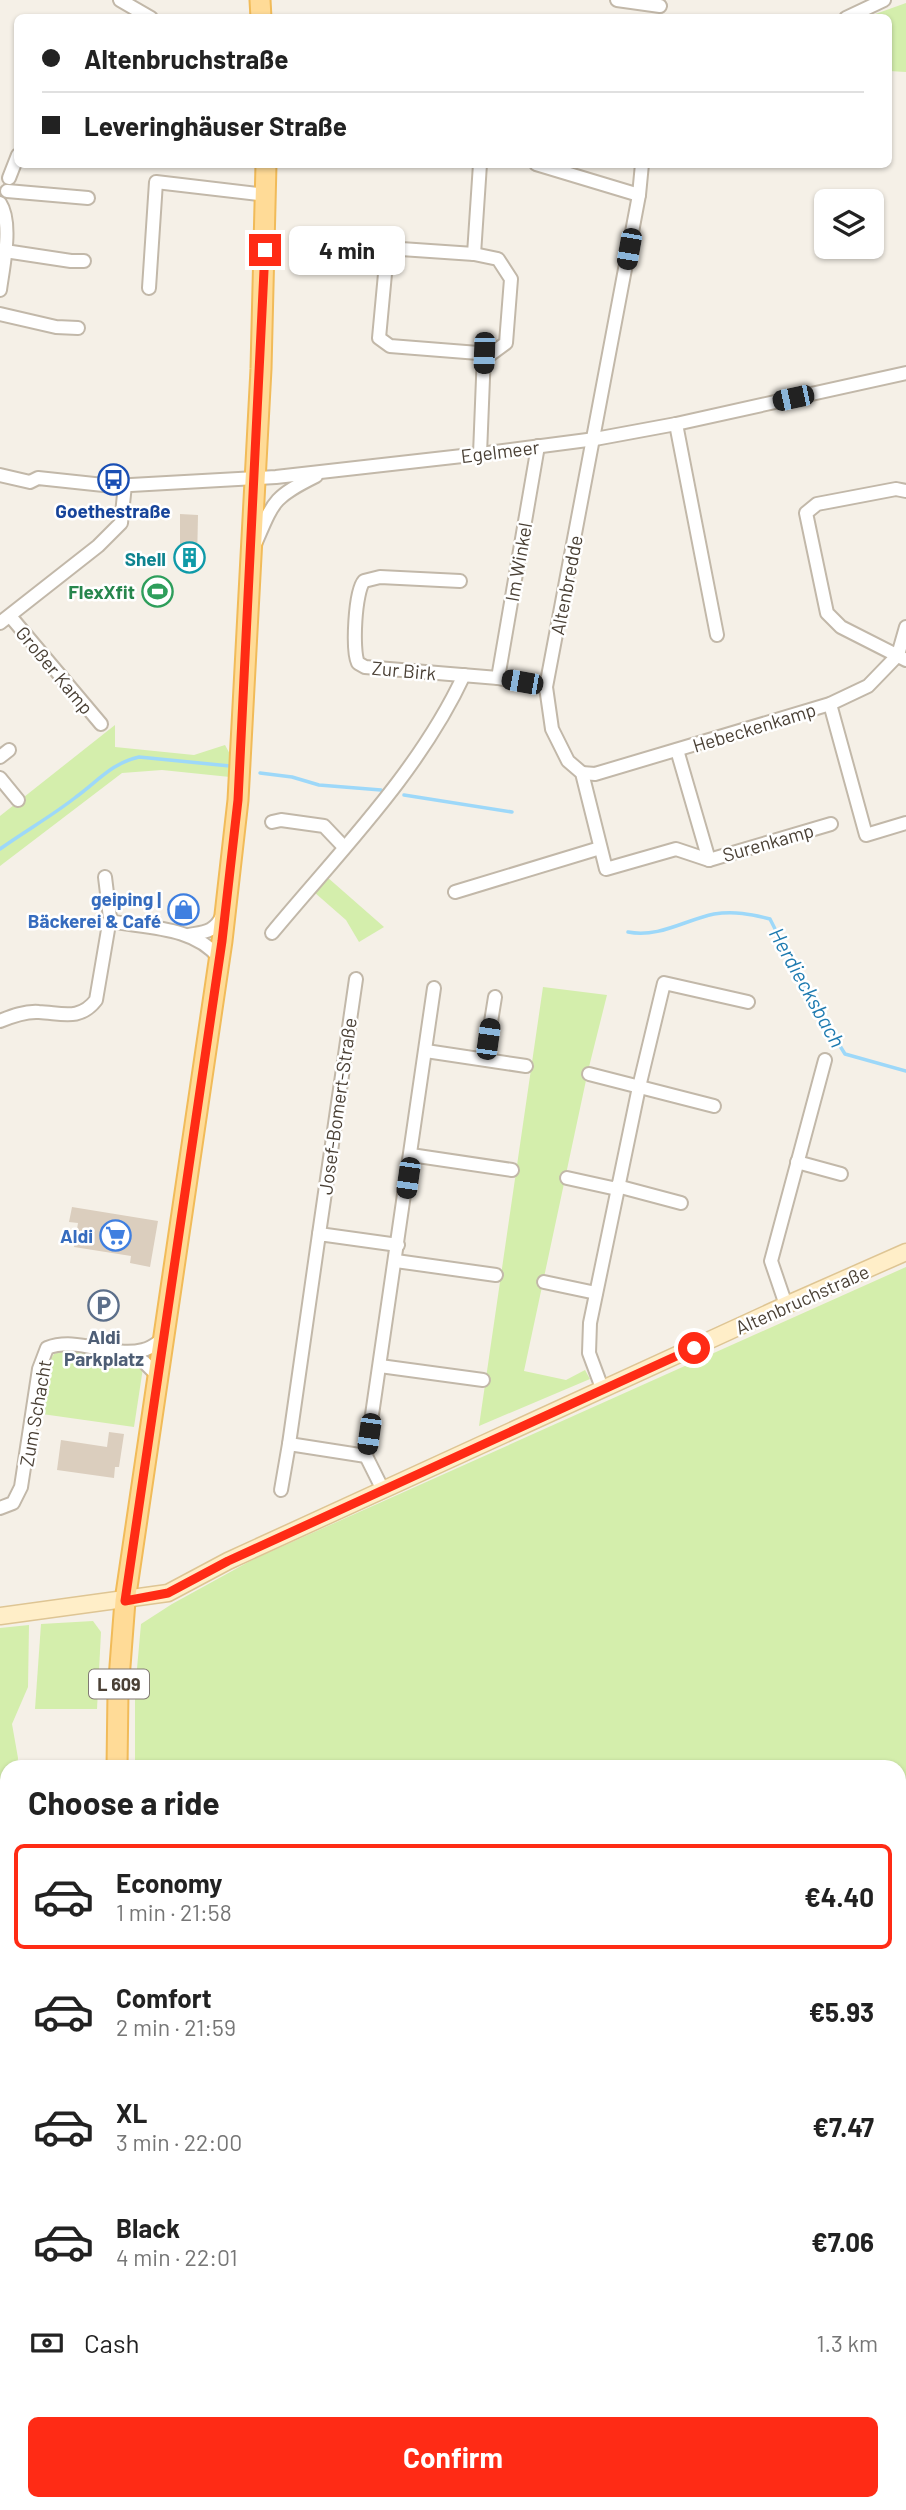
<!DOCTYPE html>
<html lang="en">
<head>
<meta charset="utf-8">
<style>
	body { margin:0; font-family:Barlow,sans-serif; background:#f6f6f6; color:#222; height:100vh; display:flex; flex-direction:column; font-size:26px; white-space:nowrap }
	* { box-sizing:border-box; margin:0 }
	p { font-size:23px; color:#767676 }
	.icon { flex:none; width:38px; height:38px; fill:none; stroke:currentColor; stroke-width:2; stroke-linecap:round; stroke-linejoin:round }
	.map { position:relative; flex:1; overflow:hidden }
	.details { position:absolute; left:0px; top:1760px; width:906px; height:751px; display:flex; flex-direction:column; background:#fff; border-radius:21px 21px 0 0; box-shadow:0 2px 5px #0004 }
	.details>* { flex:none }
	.top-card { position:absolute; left:14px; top:14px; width:878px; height:154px; border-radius:10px; box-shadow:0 2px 5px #0004; display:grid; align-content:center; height:154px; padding:0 28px; background:#fff }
	.buttons { position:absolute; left:814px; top:189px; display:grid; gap:14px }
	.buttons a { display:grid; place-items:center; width:70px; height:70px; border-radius:10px; background:#fff; box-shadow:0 2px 5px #0004; font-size:35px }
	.end { position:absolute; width:32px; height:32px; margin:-16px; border:9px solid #ff2b15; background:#fff; box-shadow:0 0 0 4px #fff }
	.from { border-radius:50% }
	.bubble { position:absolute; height:49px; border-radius:10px; background:#fff; box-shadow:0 2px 5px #0004; font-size:23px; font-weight:700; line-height:49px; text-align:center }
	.car { position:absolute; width:21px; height:42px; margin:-21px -10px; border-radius:9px; box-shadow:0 0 5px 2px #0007; background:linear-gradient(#222 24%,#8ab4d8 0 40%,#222 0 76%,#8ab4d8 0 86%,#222 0) }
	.top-card b { display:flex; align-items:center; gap:24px; height:66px; font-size:26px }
	.top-card b+b { border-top:2px solid #e0e0e0 }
	.top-card i { width:18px; height:18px; background:#222 }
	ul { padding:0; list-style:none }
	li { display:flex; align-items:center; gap:21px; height:105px; margin:0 14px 10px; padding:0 14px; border:4px solid transparent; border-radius:10px }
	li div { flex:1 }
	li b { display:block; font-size:26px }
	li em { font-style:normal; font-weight:700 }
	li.selected { border-color:#ff2b15 }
	li>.icon { width:63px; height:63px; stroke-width:1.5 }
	h2 { padding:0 28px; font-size:32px; line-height:84px }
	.pay { display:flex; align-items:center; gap:18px; height:77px; padding:0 28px; font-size:26px }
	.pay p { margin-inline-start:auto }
	.primary-button { display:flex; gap:14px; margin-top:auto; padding:14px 28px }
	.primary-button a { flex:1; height:80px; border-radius:10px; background:#ff2b15; color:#fff; font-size:28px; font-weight:700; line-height:80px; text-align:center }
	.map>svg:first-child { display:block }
	.green { fill:#d4eeac }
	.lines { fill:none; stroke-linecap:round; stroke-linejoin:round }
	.stream { stroke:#9dd8f9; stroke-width:3.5 }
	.building { fill:#dbcebe }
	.street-casing { stroke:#c2b8a9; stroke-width:16 }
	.secondary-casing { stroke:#dec594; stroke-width:19 }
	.primary-casing { stroke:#f1bb59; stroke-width:23 }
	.street { stroke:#fff; stroke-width:12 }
	.secondary { stroke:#ffeec8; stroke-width:16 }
	.primary { stroke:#ffdb97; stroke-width:19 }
	.route { stroke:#ff2b15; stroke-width:9 }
	.labels { text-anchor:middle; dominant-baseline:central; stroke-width:5; stroke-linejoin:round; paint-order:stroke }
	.shield { fill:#fff; stroke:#807972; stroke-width:2 }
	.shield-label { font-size:18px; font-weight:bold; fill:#4a4035 }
	.street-label { font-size:19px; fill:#4a4035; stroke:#fff }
	.transit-label { font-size:19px; font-weight:bold; fill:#164399; stroke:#fff }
	.culture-label { font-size:19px; font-weight:bold; fill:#0d838f; stroke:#fff; text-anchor:end }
	.leisure-label { font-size:19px; font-weight:bold; fill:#27864d; stroke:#fff; text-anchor:end }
	.shop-label { font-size:19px; font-weight:bold; fill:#366cbe; stroke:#fff; text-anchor:end }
	.service-label { font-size:19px; font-weight:bold; fill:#4e5e75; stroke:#fff }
	.water-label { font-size:21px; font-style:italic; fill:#1f7bb0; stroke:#fff }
</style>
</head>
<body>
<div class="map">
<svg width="906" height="2510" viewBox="0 0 906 2510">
	<rect width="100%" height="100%" fill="#f5f0e7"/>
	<!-- green -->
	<g class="green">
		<polygon points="906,3 906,72 889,71 889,18 867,17"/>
		<polygon points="115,725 115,747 194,755 225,745 231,756 230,777 162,770 122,773 0,866 0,816"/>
		<polygon points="327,877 384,927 359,942 346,920 314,892"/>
		<polygon points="543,987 607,995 588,1071 524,1371 566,1380 585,1370 590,1379 479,1426"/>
		<polygon points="906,1267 906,2324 900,2322 900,1768 135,1767 135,1691 141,1624 172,1604 252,1560"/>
		<polygon points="65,1350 130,1360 143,1368 134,1427 42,1414 49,1362 54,1354"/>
		<polygon points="93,1621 101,1632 97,1709 35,1709 41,1624"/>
		<polygon points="29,1625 28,1687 12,1724 18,1758 17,1767 7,1768 7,1992 0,1993 0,1977 6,1973 0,1960 0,1628"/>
	</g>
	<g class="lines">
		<!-- stream -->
		<g class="stream">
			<polyline points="260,773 292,777 319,785 381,790"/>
			<polyline points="404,795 512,812"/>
			<path d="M 0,849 C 25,831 52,816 76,797 C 98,781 112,763 139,757 L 230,766"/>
			<path d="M 628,932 C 659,938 685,920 714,914 C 734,911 751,914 770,919 L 810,998 L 845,1054 L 906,1071"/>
		</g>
	</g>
	<!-- building -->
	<g class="building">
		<polygon points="297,237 325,238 323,260 296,258"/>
		<polygon points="180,514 198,515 197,562 180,562"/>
		<polygon points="72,1207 158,1221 150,1267 130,1263 131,1256 74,1247 78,1223 69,1222"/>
		<polygon points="109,1432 124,1434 119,1467 115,1467 114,1478 57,1470 61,1440 107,1447"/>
	</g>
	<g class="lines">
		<defs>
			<g id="street">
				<polyline points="120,0 151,18"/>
				<polyline points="617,0 660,6"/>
				<polyline points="846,18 884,0"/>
				<polyline points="536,164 639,195"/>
				<polyline points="642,164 639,195 546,687 552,729 568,761 582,773 606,869 676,849 709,860 831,824"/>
				<polyline points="9,178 18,155"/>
				<polyline points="7,191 88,198"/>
				<path d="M 0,203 C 13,223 3,267 0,290"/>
				<polygon points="401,249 474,254 498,259 511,279 506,343 491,354 390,346 379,338 386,263"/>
				<polyline points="5,251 71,261 84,261"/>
				<polyline points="474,254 480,164"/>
				<polyline points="149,288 156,182 267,195"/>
				<polyline points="0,314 56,327 78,328"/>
				<polyline points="676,424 717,635"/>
				<polyline points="480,454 484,353"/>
				<polyline points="0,475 30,482 38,478 113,486 276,477 480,454 595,439 676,424 906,373"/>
				<polyline points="906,491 896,489 817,504 806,513 827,613 841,627 906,660"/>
				<path d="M 256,542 C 274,500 274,497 316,476"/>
				<path d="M 460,581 L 380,577 L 364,581 C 355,591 352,650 358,663 L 365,667 L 498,678 L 546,687"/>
				<polyline points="10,616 101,724"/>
				<polyline points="0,623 98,546 121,523 125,485"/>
				<polyline points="498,678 538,446"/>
				<polyline points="830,704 866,835 906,823"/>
				<polyline points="677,750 709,860"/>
				<polyline points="0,757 9,750"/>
				<polyline points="582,773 595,774 830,704 868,686 898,655 906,627"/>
				<polyline points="0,778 18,800"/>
				<polyline points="272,822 281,820 324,826 344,847"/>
				<polyline points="455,892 600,848"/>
				<path d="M 109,921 C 146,928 194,926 219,958"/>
				<path d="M 272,933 C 340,851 419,772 464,675"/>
				<path d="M 189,935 C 204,932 215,932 222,916"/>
				<path d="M 0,1021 C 12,1016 25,1011 39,1012 C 62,1013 80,1021 96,1000 L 110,918 L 105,877"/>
				<polyline points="426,1051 526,1066"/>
				<polyline points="485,1059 495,997"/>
				<polyline points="589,1074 714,1106"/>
				<polyline points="411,1155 512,1170"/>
				<polyline points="797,1162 841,1174"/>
				<polyline points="567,1178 617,1189"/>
				<polyline points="617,1186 681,1203"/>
				<polyline points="319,1234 356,979"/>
				<polyline points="396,1261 496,1275"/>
				<polyline points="544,1282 596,1293"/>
				<polyline points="786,1305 771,1261 825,1060"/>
				<polyline points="128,1352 144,1362 157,1375"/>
				<polyline points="380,1366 483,1380"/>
				<polyline points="602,1388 589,1353 590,1323 639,1087 664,983 748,1002"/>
				<polyline points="366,1456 289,1444 319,1234 398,1245"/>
				<polyline points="281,1490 289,1444"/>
				<polyline points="383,1490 366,1456 434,988"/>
				<path d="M 0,1508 L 13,1503 L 21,1487 L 39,1369 L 47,1348 C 77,1336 112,1358 143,1350 C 150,1349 157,1343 163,1339"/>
				<polyline points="0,2374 7,2369"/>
			</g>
			<polyline id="secondary" points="0,1616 168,1593 228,1561 786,1305 906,1252"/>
			<g id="primary">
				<polyline points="260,0 261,18"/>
				<polyline points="117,1768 118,1692 125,1601 222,941 238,800 261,369 266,164"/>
				<polyline points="178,2504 179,2510"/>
			</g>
		</defs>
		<!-- street casing -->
		<use href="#street" class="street-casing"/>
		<!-- secondary casing -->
		<use href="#secondary" class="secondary-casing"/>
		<!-- primary casing -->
		<use href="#primary" class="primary-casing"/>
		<!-- street -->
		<use href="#street" class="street"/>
		<!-- secondary -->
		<use href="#secondary" class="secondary"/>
		<!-- primary -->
		<use href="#primary" class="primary"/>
	</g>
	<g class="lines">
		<!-- route -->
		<polyline class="route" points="265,250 238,800 222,941 125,1601 168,1593 228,1561 694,1348"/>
	</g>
	<!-- icons -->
	<defs>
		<symbol id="bus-ring" viewBox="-11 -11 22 22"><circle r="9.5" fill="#fff" stroke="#1a4fb4" stroke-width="1.5"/><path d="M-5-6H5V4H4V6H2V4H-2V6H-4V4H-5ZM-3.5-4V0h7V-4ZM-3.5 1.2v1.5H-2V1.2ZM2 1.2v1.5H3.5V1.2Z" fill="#1a4fb4"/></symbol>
		<symbol id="building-ring" viewBox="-11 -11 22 22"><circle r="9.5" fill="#fff" stroke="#0f9aa8" stroke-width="1.5"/><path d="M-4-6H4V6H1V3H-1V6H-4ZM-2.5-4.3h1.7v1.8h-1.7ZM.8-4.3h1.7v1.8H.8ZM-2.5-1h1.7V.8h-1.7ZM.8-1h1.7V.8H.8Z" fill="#0f9aa8"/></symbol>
		<symbol id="stadium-ring" viewBox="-11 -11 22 22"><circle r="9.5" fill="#fff" stroke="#2e9e5b" stroke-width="1.5"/><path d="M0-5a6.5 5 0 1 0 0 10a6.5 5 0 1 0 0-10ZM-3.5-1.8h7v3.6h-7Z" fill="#2e9e5b"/></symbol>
		<symbol id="shop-ring" viewBox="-11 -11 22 22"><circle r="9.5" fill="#fff" stroke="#3f7fe0" stroke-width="1.5"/><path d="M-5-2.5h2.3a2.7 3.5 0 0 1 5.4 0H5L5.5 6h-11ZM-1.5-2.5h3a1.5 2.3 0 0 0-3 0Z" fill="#3f7fe0"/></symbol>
		<symbol id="supermarket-ring" viewBox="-11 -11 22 22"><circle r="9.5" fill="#fff" stroke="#3f7fe0" stroke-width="1.5"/><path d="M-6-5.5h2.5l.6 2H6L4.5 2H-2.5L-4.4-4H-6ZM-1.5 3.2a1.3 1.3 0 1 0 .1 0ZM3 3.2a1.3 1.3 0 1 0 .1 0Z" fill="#3f7fe0"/></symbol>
		<symbol id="parking-ring" viewBox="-11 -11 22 22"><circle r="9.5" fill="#fff" stroke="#5c6f8a" stroke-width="1.5"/><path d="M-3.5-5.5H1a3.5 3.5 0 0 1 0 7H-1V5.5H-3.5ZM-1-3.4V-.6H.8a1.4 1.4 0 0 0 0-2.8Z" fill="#5c6f8a"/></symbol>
	</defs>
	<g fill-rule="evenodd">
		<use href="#bus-ring" x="96" y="462" width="35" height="35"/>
		<use href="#building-ring" x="172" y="540" width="35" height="35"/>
		<use href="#stadium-ring" x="140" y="574" width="35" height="35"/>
		<use href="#shop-ring" x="166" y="892" width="35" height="35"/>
		<use href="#supermarket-ring" x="98" y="1218" width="35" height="35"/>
		<use href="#parking-ring" x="86" y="1288" width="35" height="35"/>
	</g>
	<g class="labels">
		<!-- shield labels -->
		<rect class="shield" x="89" y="1669.5" width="60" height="29" rx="5"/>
		<g class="shield-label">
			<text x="119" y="1684">L 609</text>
		</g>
		<!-- street labels -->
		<g class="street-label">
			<text transform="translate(500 451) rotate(-7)">Egelmeer</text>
			<text transform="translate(518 562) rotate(-80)">Im Winkel</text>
			<text transform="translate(566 585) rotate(-79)">Altenbredde</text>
			<text transform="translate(55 670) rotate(50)">Großer Kamp</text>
			<text transform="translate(404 670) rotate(5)">Zur Birk</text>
			<text transform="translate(754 727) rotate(-17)">Hebeckenkamp</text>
			<text transform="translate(768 842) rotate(-16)">Surenkamp</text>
			<text transform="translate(337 1106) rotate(-82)">Josef-Bomert-Straße</text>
			<text transform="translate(802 1299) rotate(-24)">Altenbruchstraße</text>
			<text transform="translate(35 1413) rotate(-80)">Zum Schacht</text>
		</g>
		<!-- transit labels -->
		<g class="transit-label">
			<text x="113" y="510">Goethestraße</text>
		</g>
		<!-- culture labels -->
		<g class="culture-label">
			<text x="166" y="558">Shell</text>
		</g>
		<!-- leisure labels -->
		<g class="leisure-label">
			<text x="135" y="591">FlexXfit</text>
		</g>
		<!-- shop labels -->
		<g class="shop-label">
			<text x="161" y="898">geiping |<tspan x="161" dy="22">Bäckerei &amp; Café</tspan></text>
			<text x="93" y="1235">Aldi</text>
		</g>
		<!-- service labels -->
		<g class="service-label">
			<text x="104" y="1336">Aldi<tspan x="104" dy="22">Parkplatz</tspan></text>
		</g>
		<!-- water labels -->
		<g class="water-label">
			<text transform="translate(808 987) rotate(61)">Herdiecksbach</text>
		</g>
	</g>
</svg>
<div class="buttons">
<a><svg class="icon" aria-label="layers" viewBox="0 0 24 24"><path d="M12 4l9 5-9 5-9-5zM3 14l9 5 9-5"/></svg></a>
</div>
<i class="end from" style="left:694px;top:1348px"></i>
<i class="end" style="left:265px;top:250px"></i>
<div class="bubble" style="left:289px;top:226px;width:116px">4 min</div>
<i class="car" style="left:629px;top:249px;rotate:190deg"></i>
<i class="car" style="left:484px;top:353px;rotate:182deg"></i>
<i class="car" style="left:793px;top:398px;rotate:258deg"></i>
<i class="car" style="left:522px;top:682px;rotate:280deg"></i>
<i class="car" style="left:488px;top:1039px;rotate:8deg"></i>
<i class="car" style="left:408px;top:1178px;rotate:188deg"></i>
<i class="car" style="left:369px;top:1434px;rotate:188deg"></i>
<div class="top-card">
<b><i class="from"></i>Altenbruchstraße</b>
<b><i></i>Leveringhäuser Straße</b>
</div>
<section class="details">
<h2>Choose a ride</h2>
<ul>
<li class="selected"><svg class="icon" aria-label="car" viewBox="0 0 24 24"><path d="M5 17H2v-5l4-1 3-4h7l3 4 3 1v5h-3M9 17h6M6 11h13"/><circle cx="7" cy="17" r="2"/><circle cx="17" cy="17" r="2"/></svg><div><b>Economy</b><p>1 min · 21:58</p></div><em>€4.40</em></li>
<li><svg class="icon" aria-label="car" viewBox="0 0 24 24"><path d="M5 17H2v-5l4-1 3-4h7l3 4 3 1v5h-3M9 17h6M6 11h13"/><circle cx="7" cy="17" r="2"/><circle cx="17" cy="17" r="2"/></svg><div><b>Comfort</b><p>2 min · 21:59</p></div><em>€5.93</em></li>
<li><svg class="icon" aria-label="car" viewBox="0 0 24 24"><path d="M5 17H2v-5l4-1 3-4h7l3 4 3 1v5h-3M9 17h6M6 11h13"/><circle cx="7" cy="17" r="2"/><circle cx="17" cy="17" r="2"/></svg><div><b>XL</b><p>3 min · 22:00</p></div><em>€7.47</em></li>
<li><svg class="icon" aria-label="car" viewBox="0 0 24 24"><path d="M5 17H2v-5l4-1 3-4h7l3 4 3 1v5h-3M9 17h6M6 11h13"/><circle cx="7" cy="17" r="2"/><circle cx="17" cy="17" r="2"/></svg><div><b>Black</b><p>4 min · 22:01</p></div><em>€7.06</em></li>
</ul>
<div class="pay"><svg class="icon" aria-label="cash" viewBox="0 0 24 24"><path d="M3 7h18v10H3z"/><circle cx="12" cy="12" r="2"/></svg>Cash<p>1.3 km</p></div>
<div class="primary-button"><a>Confirm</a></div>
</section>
</div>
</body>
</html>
